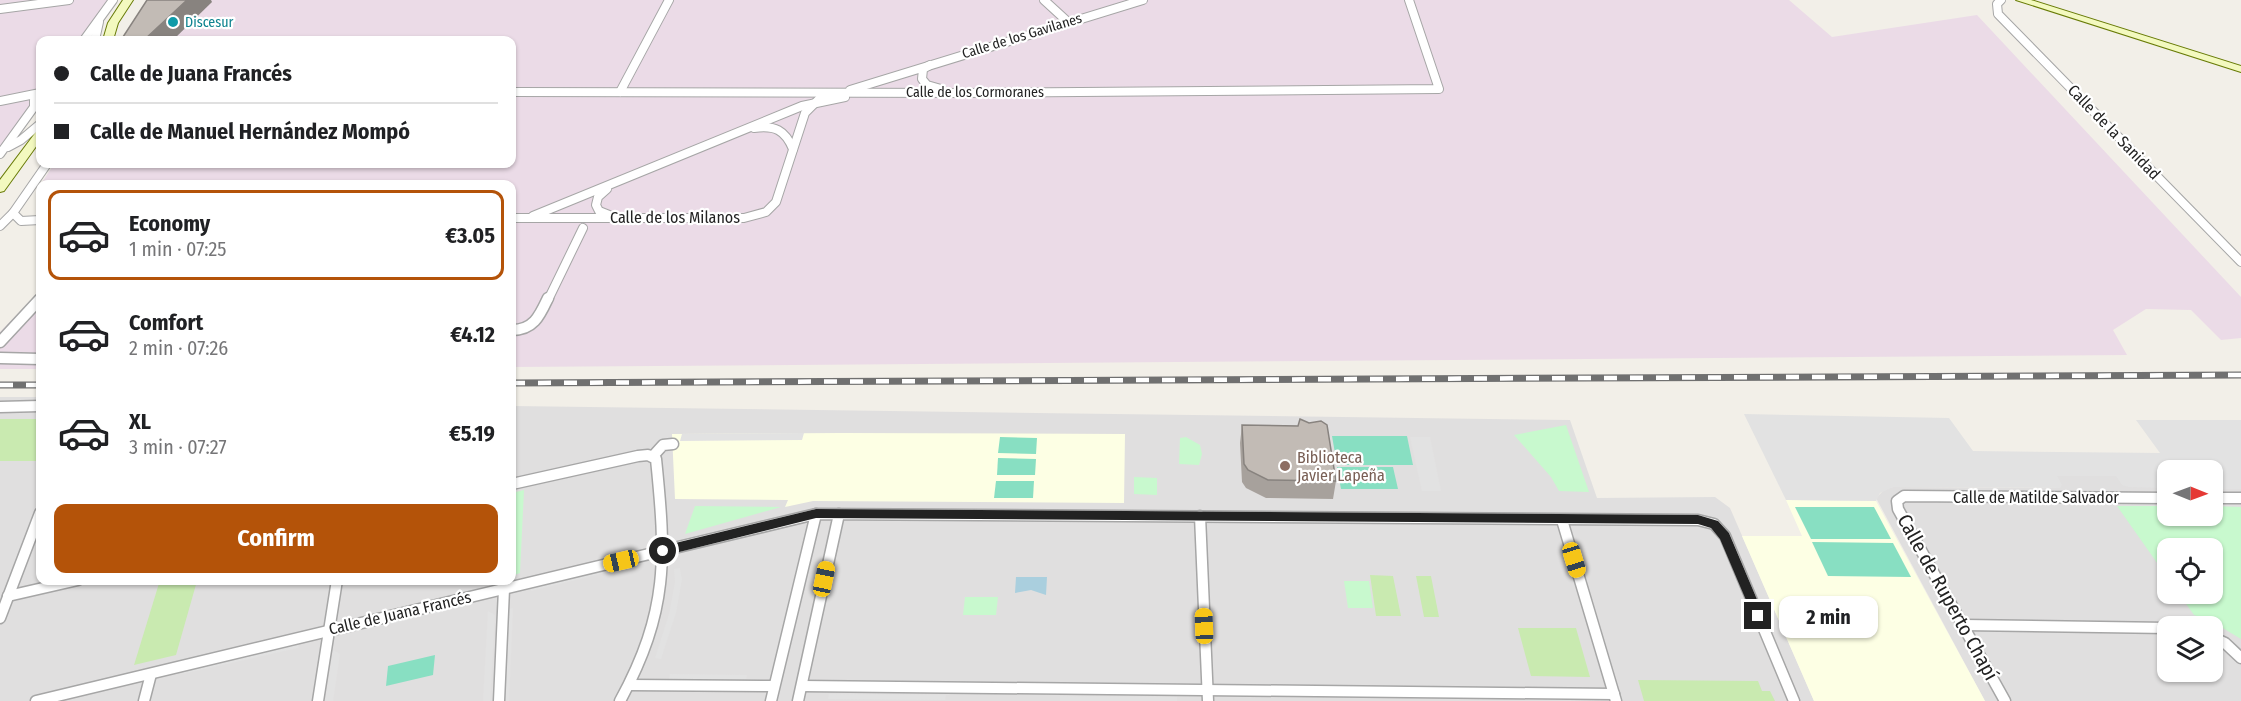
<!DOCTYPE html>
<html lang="en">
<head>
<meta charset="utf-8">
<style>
	body { margin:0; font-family:"Fira Sans Condensed",sans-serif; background:#f6f6f6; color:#202124; height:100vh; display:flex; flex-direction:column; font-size:22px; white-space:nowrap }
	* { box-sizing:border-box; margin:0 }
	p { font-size:20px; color:#757577 }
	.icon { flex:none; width:33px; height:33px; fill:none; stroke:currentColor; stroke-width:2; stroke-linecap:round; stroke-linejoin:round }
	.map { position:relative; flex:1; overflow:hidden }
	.details { position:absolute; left:36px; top:180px; width:480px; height:405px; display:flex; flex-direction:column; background:#fff; border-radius:12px; box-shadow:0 2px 4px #0004 }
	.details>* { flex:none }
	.banner { position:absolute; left:36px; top:36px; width:480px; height:132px; border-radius:12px; box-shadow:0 2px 4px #0004; display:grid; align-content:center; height:132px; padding:0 18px; background:#fff }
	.needle { width:39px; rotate:91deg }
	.buttons { position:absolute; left:2157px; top:460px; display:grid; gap:12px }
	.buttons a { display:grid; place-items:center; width:66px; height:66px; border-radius:12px; background:#fff; box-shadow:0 2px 4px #0004; font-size:30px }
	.end { position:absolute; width:27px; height:27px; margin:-14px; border:8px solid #222; background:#fff; box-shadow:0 0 0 3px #fff }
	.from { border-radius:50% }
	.bubble { position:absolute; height:42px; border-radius:12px; background:#fff; box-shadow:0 2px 4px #0004; font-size:20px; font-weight:700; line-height:42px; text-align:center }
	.car { position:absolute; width:18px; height:36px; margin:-18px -9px; border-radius:8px; box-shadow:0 0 4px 2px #0007; background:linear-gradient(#f5c518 24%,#345 0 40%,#f5c518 0 76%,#345 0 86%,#f5c518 0) }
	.banner b { display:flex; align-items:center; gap:21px; height:57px; font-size:22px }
	.banner b+b { border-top:2px solid #e0e0e0 }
	.banner i { width:15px; height:15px; background:#202124 }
	ul { padding:10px 0 0; list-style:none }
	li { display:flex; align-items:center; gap:18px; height:90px; margin:0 12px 9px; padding:0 6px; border:3px solid transparent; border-radius:12px }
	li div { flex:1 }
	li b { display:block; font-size:22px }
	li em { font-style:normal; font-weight:700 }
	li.current { border-color:#b45309 }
	li>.icon { width:54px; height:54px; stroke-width:1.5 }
	.action { display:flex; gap:12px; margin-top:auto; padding:12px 18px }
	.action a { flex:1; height:69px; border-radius:12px; background:#b45309; color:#fff; font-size:24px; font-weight:700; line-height:69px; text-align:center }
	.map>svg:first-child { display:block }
	.residential { fill:#e0dfdf; fill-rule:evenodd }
	.industrial { fill:#ebdbe7 }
	.education { fill:#fdffe4 }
	.grass { fill:#c9eab0 }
	.park { fill:#c8f9ce }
	.pitch { fill:#88dfc2 }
	.parking { fill:#e2e2e2 }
	.water { fill:#aacfde }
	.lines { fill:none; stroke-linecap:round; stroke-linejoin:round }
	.street-far1-casing { stroke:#a6a6a6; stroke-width:10 }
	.street-casing { stroke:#a6a6a6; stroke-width:13 }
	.secondary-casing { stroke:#687b06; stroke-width:2 }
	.street-far1 { stroke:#fff; stroke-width:8 }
	.street { stroke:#fff; stroke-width:10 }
	.secondary { fill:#f3f9bf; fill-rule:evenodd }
	.rail-casing { stroke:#707070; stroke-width:7 }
	.rail { stroke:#fff; stroke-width:4.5; stroke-dasharray:13; stroke-linecap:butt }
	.wall { fill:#a7a19c }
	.shaded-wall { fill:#88837f }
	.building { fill:#c2bbb5; stroke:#88837f; stroke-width:1.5 }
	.route { fill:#222 }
	.culture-dot { fill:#0f9aa8; stroke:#fff; stroke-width:2 }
	.education-dot { fill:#8d6e63; stroke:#fff; stroke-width:2 }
	.labels { text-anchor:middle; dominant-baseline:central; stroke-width:4.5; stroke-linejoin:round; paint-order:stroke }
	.far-culture-label { font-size:14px; fill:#0d838f; stroke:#fff; text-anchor:start }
	.far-street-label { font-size:14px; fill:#222; stroke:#fff }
	.street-label { font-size:16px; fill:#222; stroke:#fff }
	.education-label { font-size:16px; fill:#785e54; stroke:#fff; text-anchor:start }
	.near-street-label { font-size:20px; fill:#222; stroke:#fff }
</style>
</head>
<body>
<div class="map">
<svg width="2241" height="701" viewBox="0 0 2241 701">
	<rect width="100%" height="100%" fill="#f2efe8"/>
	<!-- residential -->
	<g class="residential">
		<polygon points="0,397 40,397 40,580 512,580 512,406 1570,420 1597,498 1715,497 1730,508 1814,701 0,701"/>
		<path d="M 2056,476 L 2116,476 L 2167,488 L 2168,516 L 2212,516 L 2213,489 L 2241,489 L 2241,701 L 1985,701 L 1876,498 L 1885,489 L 1893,487 L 2059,488 ZM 2168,549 L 2212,549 L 2212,594 L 2168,594 ZM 2168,627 L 2212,627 L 2212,672 L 2168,672 Z"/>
	</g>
	<!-- industrial -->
	<g class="industrial">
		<polygon points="0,0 111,0 81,40 40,40 40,97 0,153"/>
		<polygon points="155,0 1789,0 1832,37 1977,15 2241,297 2241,338 2221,340 2191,310 2146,309 2113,330 2127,355 512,367 512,184 41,184 54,164 512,164 512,40 130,40"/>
		<polygon points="40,291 40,369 0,369 0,332"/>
	</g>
	<!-- education -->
	<g class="education">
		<polygon points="840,433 1125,434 1124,503 813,501 785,507 788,500 675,499 672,434"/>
		<polygon points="1786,500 1876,501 1985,701 1814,701 1742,536 1802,536"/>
	</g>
	<!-- grass -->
	<g class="grass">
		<polygon points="0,419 40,419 39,461 0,461"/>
		<polygon points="1370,575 1393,576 1401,616 1376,616"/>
		<polygon points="1416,576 1431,576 1439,617 1424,617"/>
		<polygon points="160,580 197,581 176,655 134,665"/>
		<polygon points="1518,628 1576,628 1590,677 1531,676"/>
		<polygon points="1638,680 1758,681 1762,691 1770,691 1775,701 1644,701"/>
	</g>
	<!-- park -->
	<g class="park">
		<polygon points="1566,425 1589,492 1559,491 1551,477 1514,435"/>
		<polygon points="1186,437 1200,445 1202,454 1199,465 1179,464 1180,438"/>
		<polygon points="1134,477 1157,478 1157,495 1134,494"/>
		<polygon points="524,490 520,573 512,576 512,493"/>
		<polygon points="695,506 781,507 685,534"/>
		<polygon points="2117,506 2167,506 2168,516 2212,516 2213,506 2241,507 2241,639 2211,621 2194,615 2179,594 2212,594 2212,549 2168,549 2167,577"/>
		<polygon points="1344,581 1369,581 1373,608 1348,608"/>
		<polygon points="965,597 998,597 996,615 963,615"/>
	</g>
	<!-- pitch -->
	<g class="pitch">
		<polygon points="1332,436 1407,436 1413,465 1337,465"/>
		<polygon points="1000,437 1037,438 1036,454 998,453"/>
		<polygon points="998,458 1036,459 1035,475 997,475"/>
		<polygon points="1337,467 1393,467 1398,489 1341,489"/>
		<polygon points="996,481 1034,481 1033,498 994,498"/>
		<polygon points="1795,507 1874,507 1891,539 1811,539"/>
		<polygon points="1812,542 1893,543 1911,577 1828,576"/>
		<polygon points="435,655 433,675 386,686 388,666"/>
	</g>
	<!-- parking -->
	<g class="parking">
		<polygon points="1744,414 1949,418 1973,451 2160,453 2136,420 2241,420 2241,489 2213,489 2212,471 2168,471 2167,488 2129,487 2122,485 2116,476 2057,476 2062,485 2060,488 1893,487 1880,493 1876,501 1786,500"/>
		<polygon points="804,433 802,440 680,441 682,434"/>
		<polygon points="1410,437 1430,437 1441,491 1422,491"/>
		<polygon points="633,563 633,566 531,591 531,587"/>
		<polygon points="680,568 682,579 676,613 661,659 655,658 669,614 675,581 674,569"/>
		<polygon points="471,601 471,605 374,628 374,624"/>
		<polygon points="513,608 509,701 504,701 508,609"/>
		<polygon points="488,611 495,615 490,701 483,701"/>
		<polygon points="299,643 298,648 182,674 184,670"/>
		<polygon points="333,650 340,654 333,701 325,701"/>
		<polygon points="670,674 747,675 746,679 669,679"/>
		<polygon points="829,694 946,695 945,700 828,699"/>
		<polygon points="1060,696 1177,697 1177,701 1060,701"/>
	</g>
	<!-- water -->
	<polygon class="water" points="1016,577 1047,577 1046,595 1031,590 1015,593"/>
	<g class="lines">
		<defs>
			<g id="street-far1">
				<polyline points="1044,0 1068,22"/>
				<polyline points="2001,0 1997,4 1998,14 2241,262"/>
				<polyline points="0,9 69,0"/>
				<polyline points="84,40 113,0"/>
				<polyline points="95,40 99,22"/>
				<polyline points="930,65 923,69 922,79 927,85 941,89"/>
				<polyline points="850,90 1143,0"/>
				<polyline points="512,92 967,93 1439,89 1409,0"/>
				<polyline points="620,92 669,0"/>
				<polyline points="0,101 40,93"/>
				<path d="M 754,128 C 775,125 785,130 793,149"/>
				<polyline points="8,147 21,140 40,124"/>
				<polyline points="0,154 34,107 34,100"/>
				<polyline points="607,189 598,197 596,205 599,211 609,215"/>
				<polyline points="533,216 802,106 845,97"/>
				<polyline points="512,218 744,218 766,212 776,202 805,113 821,97 828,94"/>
				<polyline points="40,220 21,221 13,213 47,164"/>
				<polyline points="0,226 13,213"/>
				<polyline points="548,300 583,228"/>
			</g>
			<g id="street">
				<path d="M 512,330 C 534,330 540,315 548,298"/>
				<polyline points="0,342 40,299"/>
				<polyline points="0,358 40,359"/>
				<polyline points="0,407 40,406"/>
				<polyline points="653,456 663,445 673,444"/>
				<path d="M 512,484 L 638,456 L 648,455 L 656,459 C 666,557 669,611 620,701"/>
				<polyline points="2212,498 2241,498"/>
				<polyline points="1200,516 1208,701"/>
				<polyline points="1562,520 1616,701"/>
				<polyline points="8,596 78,580"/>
				<polyline points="0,618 40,513"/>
				<polyline points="1964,625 2168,628"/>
				<polyline points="2212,637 2225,643 2241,658"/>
				<polyline points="629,685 774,686"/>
				<polyline points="802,686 1614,694"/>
				<polyline points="36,701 816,514 1698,520 1714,524 1725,536 1794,701"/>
				<polyline points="144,701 151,674"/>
				<polyline points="318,701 337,580"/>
				<polyline points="499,701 504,589"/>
				<polyline points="771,701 816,514"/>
				<polyline points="798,701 839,514"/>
				<polyline points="2005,701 1898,509 1897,501 1904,496 2168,498"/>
			</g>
			<g id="secondary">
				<polygon points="123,0 133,0 118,23 113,40 103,40 108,23"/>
				<polygon points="2016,0 2031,0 2241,66 2241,72"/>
				<polygon points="40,131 40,141 4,191 0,192 0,180 36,132"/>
			</g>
		</defs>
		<!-- street-far1 casing -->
		<use href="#street-far1" class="street-far1-casing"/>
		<!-- street casing -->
		<use href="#street" class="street-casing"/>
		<!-- secondary casing -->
		<use href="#secondary" class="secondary-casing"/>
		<!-- street-far1 -->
		<use href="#street-far1" class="street-far1"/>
		<!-- street -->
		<use href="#street" class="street"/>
		<!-- secondary -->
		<use href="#secondary" class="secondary"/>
		<defs>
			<g id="rail">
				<polyline points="512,383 2241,375"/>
				<polyline points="0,385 40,385"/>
			</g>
		</defs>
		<!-- rail casing -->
		<use href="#rail" class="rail-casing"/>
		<!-- rail -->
		<use href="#rail" class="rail"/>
	</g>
	<!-- wall -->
	<polygon class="wall" points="1309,423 1336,481 1333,499 1266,498 1246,488 1242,482 1240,443 1242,425 1298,426"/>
	<!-- shaded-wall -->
	<polygon class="shaded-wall" points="187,0 211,0 212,2 173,40 144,40"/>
	<!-- building -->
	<g class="building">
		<polygon points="147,0 187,0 144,40 121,40"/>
		<polygon points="1300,419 1309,423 1321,421 1327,425 1336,481 1268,480 1248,470 1244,464 1242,425 1298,426"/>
	</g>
	<!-- route -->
	<polygon class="route" points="816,509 1698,515 1718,521 1729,533 1764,616 1758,621 1754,619 1720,539 1711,528 1698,524 816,518 663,556 657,551 663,546"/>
	<!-- markers -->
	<circle class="culture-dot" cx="173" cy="22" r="6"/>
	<circle class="education-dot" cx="1285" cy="466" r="6"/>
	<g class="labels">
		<!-- far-culture labels -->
		<g class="far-culture-label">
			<text x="185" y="22">Discesur</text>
		</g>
		<!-- far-street labels -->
		<g class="far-street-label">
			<text transform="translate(1022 36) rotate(-17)">Calle de los Gavilanes</text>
			<text x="975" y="92">Calle de los Cormoranes</text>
		</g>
		<!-- street labels -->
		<g class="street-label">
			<text transform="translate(2114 132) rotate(46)">Calle de la Sanidad</text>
			<text x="675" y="217">Calle de los Milanos</text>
			<text x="2036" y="497">Calle de Matilde Salvador</text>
			<text transform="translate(400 613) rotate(-13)">Calle de Juana Francés</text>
		</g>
		<!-- education labels -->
		<g class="education-label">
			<text x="1297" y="457">Biblioteca<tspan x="1297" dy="18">Javier Lapeña</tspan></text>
		</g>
		<!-- near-street labels -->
		<g class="near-street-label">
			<text transform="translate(1948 597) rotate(61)">Calle de Ruperto Chapí</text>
		</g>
	</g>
</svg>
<div class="buttons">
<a><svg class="needle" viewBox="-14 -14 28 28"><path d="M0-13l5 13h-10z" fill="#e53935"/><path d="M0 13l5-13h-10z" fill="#757577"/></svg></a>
<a><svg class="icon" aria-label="locate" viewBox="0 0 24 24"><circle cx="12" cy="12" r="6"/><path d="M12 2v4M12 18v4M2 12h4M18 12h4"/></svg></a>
<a><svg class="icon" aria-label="layers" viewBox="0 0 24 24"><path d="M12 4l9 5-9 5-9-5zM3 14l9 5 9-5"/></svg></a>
</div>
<i class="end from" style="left:663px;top:551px"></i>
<i class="end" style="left:1758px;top:616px"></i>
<div class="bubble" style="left:1779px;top:596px;width:99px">2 min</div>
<i class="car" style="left:1574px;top:560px;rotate:163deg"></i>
<i class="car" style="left:621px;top:561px;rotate:257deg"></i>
<i class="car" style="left:824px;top:579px;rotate:12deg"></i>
<i class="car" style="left:1204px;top:626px;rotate:358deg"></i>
<div class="banner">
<b><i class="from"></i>Calle de Juana Francés</b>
<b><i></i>Calle de Manuel Hernández Mompó</b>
</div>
<section class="details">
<ul>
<li class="current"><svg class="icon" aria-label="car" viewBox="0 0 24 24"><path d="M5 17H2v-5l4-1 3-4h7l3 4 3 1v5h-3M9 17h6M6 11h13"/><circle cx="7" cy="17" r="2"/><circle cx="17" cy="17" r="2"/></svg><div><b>Economy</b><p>1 min · 07:25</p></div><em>€3.05</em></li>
<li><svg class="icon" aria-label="car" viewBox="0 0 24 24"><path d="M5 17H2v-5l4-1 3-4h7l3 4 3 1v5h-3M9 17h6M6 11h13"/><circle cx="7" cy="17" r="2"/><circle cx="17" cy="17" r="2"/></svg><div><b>Comfort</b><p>2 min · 07:26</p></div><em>€4.12</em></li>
<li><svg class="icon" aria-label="car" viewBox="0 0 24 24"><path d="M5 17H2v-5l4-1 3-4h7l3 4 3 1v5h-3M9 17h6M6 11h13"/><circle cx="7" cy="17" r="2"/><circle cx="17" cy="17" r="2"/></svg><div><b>XL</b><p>3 min · 07:27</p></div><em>€5.19</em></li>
</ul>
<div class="action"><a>Confirm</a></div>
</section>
</div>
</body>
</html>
